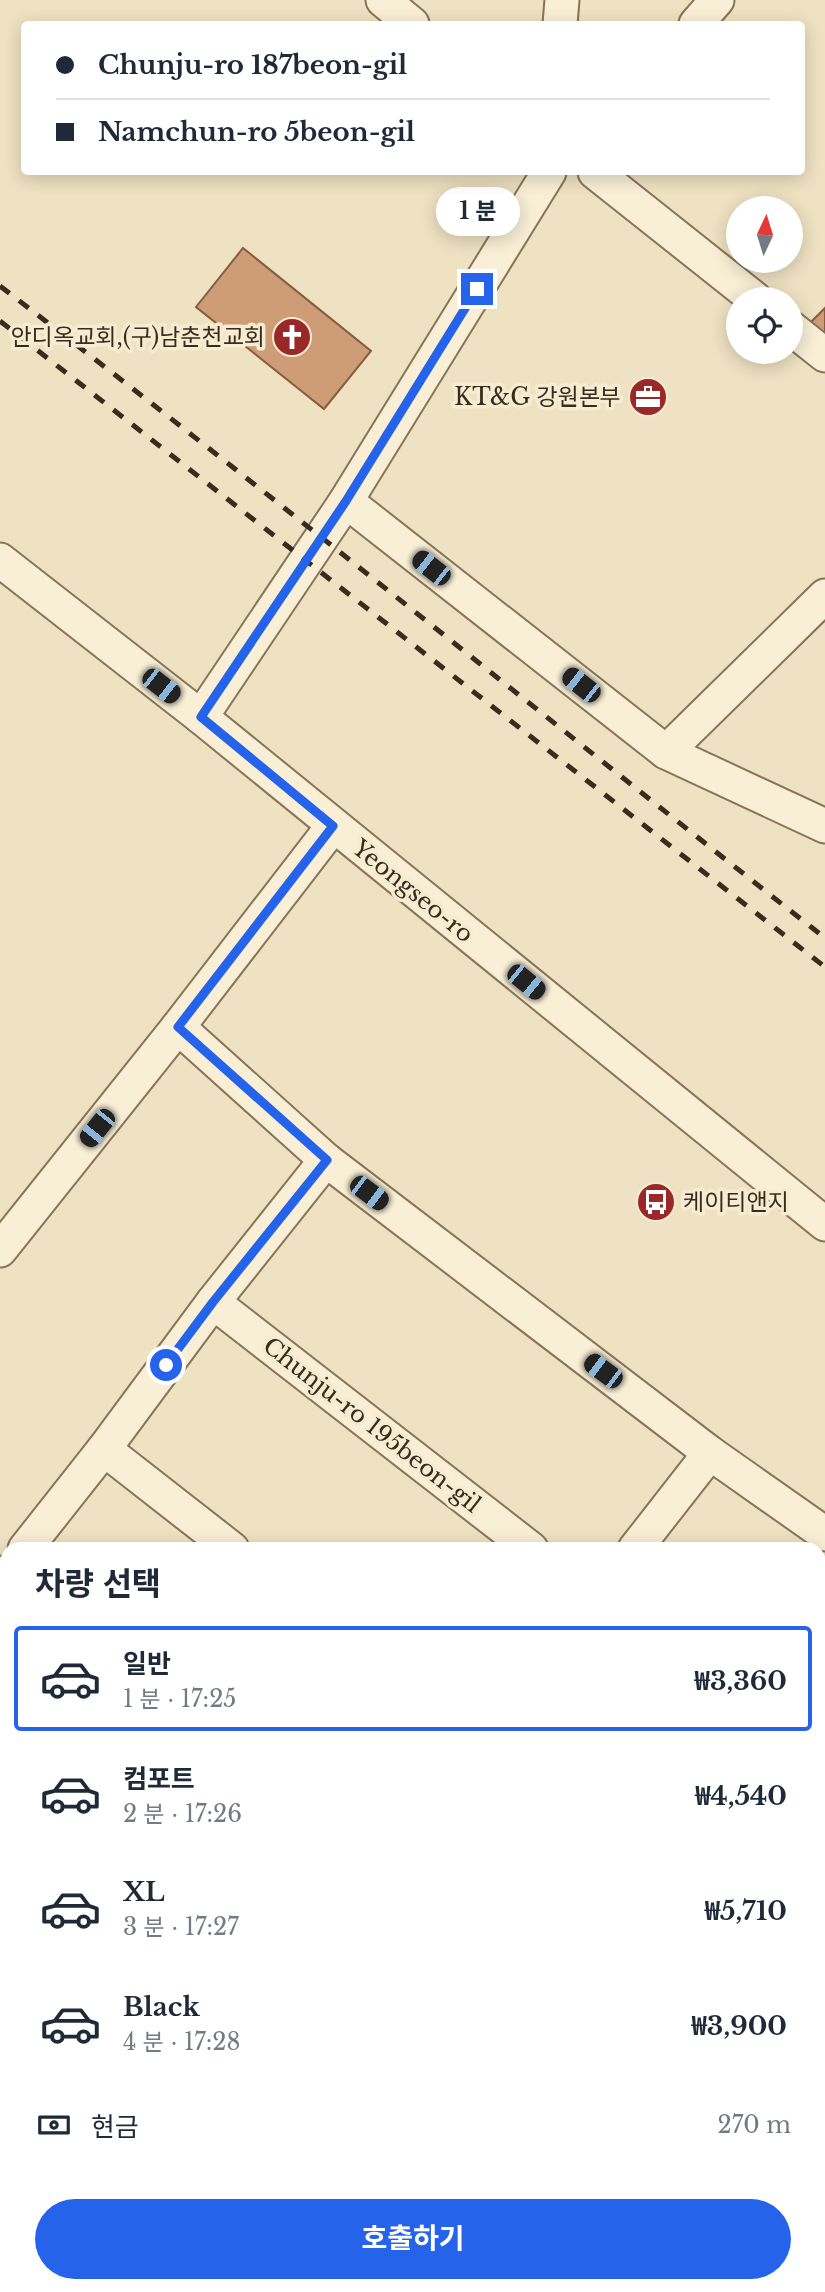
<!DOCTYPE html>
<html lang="ko">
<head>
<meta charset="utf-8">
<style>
	body { margin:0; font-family:"Libre Baskerville","Noto Sans KR",serif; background:#f6f6f7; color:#1f2937; height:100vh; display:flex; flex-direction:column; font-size:26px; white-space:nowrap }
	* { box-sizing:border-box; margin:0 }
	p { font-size:23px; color:#747a83 }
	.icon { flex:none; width:38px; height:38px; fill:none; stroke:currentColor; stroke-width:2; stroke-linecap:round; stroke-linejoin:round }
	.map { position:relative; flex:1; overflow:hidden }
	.sheet { position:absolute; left:0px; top:1542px; width:826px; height:751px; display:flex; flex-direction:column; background:#fff; border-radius:21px 21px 0 0; box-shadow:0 4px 18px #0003 }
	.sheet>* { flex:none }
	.banner { position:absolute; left:21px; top:21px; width:784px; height:154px; border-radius:7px; box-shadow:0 4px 18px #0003; display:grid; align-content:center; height:154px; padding:0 35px; background:#fff }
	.needle { width:46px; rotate:4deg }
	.buttons { position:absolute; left:726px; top:196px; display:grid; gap:14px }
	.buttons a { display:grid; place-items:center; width:77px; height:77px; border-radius:50%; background:#fff; box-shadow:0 4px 18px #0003; font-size:35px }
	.end { position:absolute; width:32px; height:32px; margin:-16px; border:9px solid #2563eb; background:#fff; box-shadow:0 0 0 4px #fff }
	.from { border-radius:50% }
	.bubble { position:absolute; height:49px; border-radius:24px; background:#fff; box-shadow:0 4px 18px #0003; font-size:23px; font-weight:700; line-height:49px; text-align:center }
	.car { position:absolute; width:21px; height:42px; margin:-21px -10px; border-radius:9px; box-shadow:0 0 5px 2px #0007; background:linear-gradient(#222 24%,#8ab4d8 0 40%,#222 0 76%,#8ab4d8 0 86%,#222 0) }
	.banner b { display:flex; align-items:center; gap:24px; height:66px; font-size:26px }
	.banner b+b { border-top:2px solid #e0e1e3 }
	.banner i { width:18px; height:18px; background:#1f2937 }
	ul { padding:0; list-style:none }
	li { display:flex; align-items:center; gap:21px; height:105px; margin:0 14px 10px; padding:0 21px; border:4px solid transparent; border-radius:7px }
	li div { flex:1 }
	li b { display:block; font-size:26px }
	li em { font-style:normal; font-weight:700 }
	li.selected { border-color:#2563eb }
	li>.icon { width:63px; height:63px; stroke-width:1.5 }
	h2 { padding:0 35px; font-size:32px; line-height:84px }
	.pay { display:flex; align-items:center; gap:18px; height:77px; padding:0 35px; font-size:26px }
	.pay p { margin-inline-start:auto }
	.action { display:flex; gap:14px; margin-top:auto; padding:14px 35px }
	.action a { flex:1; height:80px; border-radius:42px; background:#2563eb; color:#fff; font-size:28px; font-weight:700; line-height:80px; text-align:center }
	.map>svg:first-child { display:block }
	.green { fill:#c7cd96 }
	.building { fill:#ce9c77; stroke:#895c3e; stroke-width:2 }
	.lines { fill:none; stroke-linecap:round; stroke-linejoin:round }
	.minor-casing { stroke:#897359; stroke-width:37 }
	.minor { stroke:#f9efd6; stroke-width:33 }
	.rail { stroke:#392b1e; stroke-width:5; stroke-dasharray:12 12; stroke-linecap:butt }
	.route { stroke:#2563eb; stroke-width:9 }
	.labels { text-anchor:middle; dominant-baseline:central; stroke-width:7; stroke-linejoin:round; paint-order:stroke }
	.poi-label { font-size:23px; fill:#392b1e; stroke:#f6ecd2; text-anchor:end }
	.street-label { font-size:23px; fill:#392b1e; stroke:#f6ecd2 }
</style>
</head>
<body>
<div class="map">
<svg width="825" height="2292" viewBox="0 0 825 2292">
	<rect width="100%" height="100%" fill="#efe2c2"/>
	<!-- green -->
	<polygon class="green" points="0,2133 7,2139 7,2279 0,2287"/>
	<!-- building -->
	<g class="building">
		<polygon points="243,248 371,351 324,409 196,307"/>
		<polygon points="825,308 825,335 810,323"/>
	</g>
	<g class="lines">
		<defs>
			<g id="minor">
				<polyline points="383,0 412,24"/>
				<polyline points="560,24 562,0"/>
				<polyline points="696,24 717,0"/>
				<polyline points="595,172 755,299"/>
				<polyline points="791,328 825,355"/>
				<polyline points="346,501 666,752 825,826"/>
				<polyline points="0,560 201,717 825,1224"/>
				<polyline points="201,717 346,501 549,172"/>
				<polyline points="666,752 825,596"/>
				<polyline points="178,1027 326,1160 710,1453 825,1534"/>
				<polyline points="0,1250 178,1027 333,826"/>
				<polyline points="213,1302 531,1549"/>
				<polyline points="104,1449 232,1549"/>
				<polyline points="25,1549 104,1449 213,1302 326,1160"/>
				<polyline points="635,1549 710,1453"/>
				<polyline points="0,1581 7,1572"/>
				<polyline points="0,1623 7,1629"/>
				<polyline points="819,1776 825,1781"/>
				<polyline points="0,1879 7,1870"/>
				<polyline points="819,1993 825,1979"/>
				<polyline points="0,2111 7,2116"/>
				<polyline points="210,2286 218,2292"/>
				<polyline points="159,2292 164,2286"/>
				<polyline points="479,2292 482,2286"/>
				<polyline points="711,2292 711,2286"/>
			</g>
		</defs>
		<!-- minor casing -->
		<use href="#minor" class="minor-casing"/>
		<!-- minor -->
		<use href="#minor" class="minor"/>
		<!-- rail -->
		<g class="rail">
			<path d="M 0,286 C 278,499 549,721 825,938"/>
			<polyline points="0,321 825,967"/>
		</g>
	</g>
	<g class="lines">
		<!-- route -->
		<polyline class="route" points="166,1365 213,1302 327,1160 178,1027 333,826 201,717 346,501 477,289"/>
	</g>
	<!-- icons -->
	<defs>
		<symbol id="church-disc" viewBox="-11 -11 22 22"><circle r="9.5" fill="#9a2828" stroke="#f6ecd2"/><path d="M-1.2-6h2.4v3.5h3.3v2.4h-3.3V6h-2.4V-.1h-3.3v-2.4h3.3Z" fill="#fff"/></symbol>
		<symbol id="office-disc" viewBox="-11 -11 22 22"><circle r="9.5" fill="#9a2828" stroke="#f6ecd2"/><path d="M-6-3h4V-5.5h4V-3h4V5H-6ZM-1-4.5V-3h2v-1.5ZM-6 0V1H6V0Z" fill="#fff"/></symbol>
		<symbol id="bus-disc" viewBox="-11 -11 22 22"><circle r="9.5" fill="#9a2828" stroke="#f6ecd2"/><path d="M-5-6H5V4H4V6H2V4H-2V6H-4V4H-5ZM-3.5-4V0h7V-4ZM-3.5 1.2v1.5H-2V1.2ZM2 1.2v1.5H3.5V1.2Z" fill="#fff"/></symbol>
	</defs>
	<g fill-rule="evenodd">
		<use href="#church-disc" x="270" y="315" width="44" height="44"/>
		<use href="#office-disc" x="626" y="375" width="44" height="44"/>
		<use href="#bus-disc" x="634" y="1180" width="44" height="44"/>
	</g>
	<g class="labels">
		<!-- poi labels -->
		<g class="poi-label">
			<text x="265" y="337">안디옥교회,(구)남춘천교회</text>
			<text x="621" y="397">KT&amp;G 강원본부</text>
			<text x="683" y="1202" text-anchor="start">케이티앤지</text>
		</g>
		<!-- street labels -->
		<g class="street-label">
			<text transform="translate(413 891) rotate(39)">Yeongseo-ro</text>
			<text transform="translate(372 1425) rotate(38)">Chunju-ro 195beon-gil</text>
		</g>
	</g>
</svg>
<div class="buttons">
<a><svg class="needle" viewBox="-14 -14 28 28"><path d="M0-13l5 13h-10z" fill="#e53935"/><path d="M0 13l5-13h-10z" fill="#747a83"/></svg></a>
<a><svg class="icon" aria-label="locate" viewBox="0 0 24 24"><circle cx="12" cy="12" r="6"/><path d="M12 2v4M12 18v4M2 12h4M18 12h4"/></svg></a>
</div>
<i class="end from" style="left:166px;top:1365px"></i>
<i class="end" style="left:477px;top:289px"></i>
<div class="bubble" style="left:436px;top:187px;width:84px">1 분</div>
<i class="car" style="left:431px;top:568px;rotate:308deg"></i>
<i class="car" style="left:581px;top:685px;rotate:308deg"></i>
<i class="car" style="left:161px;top:686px;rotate:128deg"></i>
<i class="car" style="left:526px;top:982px;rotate:129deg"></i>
<i class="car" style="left:97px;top:1128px;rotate:219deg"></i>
<i class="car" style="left:369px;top:1193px;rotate:127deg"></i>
<i class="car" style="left:603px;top:1371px;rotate:307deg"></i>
<div class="banner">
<b><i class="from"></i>Chunju-ro 187beon-gil</b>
<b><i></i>Namchun-ro 5beon-gil</b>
</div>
<section class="sheet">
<h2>차량 선택</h2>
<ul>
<li class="selected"><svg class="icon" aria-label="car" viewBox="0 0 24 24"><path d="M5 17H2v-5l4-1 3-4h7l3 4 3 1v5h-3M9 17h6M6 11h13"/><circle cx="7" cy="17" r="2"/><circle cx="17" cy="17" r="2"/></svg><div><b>일반</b><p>1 분 · 17:25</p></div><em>₩3,360</em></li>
<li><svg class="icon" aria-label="car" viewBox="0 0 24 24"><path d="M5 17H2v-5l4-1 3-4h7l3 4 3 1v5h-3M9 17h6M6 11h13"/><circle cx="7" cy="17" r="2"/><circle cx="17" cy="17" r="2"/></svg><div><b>컴포트</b><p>2 분 · 17:26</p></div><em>₩4,540</em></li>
<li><svg class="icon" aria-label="car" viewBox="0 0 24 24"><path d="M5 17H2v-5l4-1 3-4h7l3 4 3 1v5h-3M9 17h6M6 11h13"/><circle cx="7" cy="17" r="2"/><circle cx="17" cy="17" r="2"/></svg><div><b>XL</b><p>3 분 · 17:27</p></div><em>₩5,710</em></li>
<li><svg class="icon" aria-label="car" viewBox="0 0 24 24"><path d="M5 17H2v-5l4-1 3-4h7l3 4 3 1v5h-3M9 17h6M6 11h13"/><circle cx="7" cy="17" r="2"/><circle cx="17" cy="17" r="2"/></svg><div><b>Black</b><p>4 분 · 17:28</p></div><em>₩3,900</em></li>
</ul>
<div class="pay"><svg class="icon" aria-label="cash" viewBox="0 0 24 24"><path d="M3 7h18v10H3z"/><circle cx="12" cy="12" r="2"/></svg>현금<p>270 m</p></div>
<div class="action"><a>호출하기</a></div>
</section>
</div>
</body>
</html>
